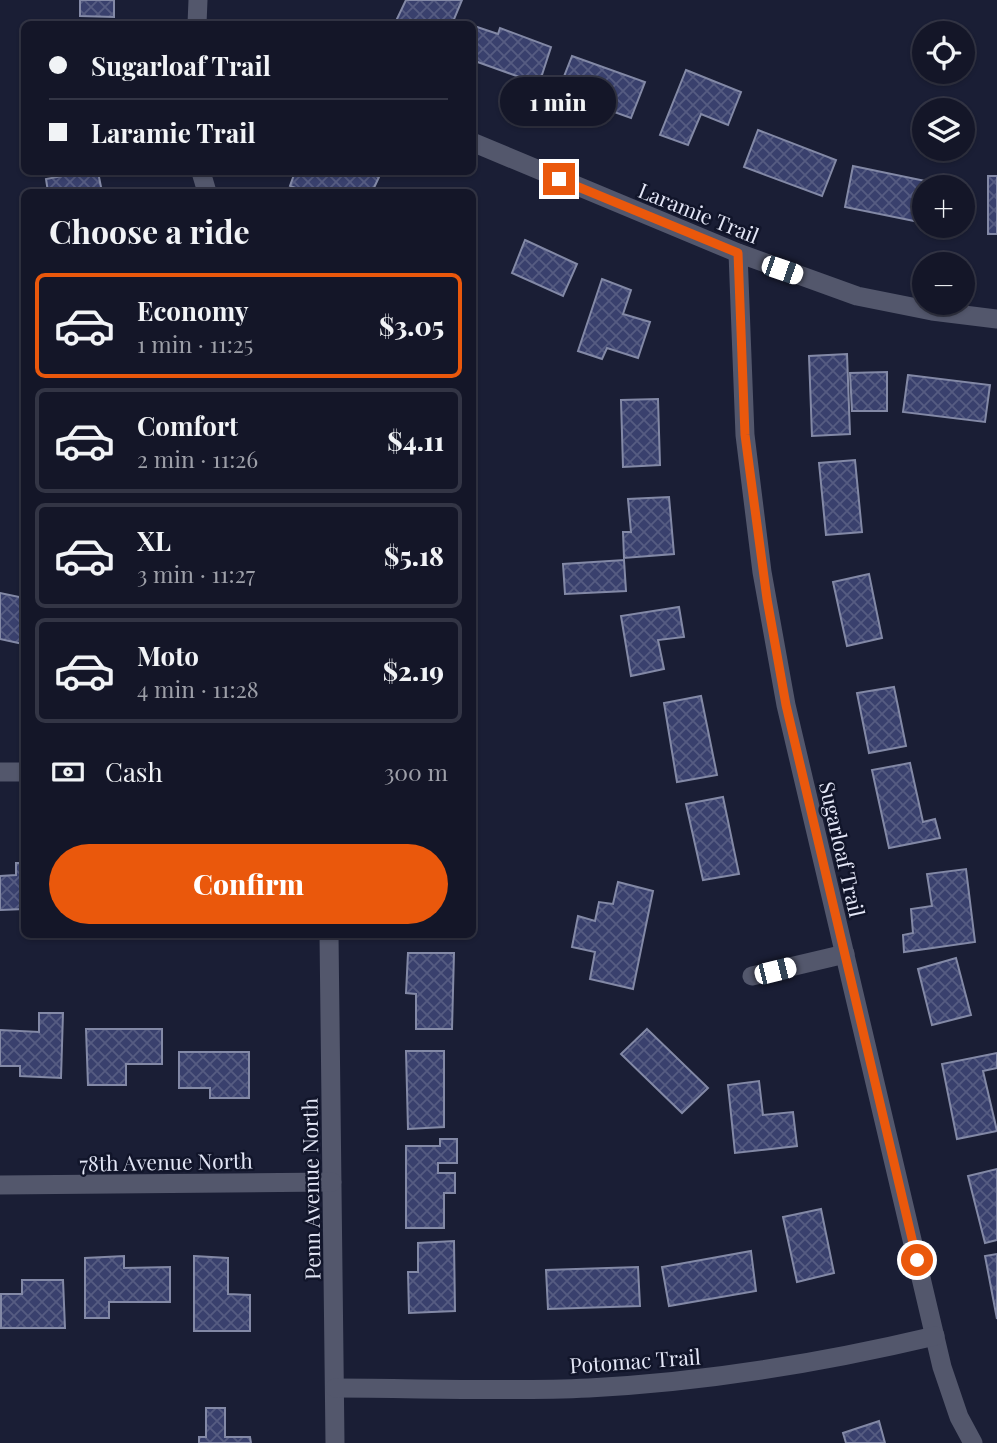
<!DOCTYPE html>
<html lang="en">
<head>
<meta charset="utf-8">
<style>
	body { margin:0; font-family:"Playfair Display",serif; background:#212334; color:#f1f3f6; height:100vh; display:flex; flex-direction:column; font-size:26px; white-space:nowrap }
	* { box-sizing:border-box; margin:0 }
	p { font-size:23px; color:#9d9fa8 }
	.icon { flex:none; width:38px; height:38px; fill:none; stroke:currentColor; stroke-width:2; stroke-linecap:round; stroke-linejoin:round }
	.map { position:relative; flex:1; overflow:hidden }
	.panel { position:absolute; left:21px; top:189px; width:455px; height:749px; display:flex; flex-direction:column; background:#141628; border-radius:10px; box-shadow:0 2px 5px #0004,0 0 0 2px #333545 }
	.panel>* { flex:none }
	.hud { position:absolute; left:21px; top:21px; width:455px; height:154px; border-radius:10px; box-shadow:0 2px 5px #0004,0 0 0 2px #333545; display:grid; align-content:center; height:154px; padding:0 28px; background:#141628 }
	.fabs { position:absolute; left:912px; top:21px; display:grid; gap:14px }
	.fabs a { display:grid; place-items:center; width:63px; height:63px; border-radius:50%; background:#141628; box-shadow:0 2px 5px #0004,0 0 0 2px #333545; font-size:35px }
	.end { position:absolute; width:32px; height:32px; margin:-16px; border:9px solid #ea580c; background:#fff; box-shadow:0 0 0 4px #fff }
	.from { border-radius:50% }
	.bubble { position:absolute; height:49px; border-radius:24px; background:#141628; box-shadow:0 2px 5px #0004,0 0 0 2px #333545; font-size:23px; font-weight:800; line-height:49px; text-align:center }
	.car { position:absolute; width:21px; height:42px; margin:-21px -10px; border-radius:9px; box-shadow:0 0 5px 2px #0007; background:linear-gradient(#fff 24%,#345 0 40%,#fff 0 76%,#345 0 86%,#fff 0) }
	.hud b { display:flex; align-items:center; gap:24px; height:66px; font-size:26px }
	.hud b+b { border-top:2px solid #333545 }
	.hud i { width:18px; height:18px; background:#f1f3f6 }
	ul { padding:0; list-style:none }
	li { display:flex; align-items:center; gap:21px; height:105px; margin:0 14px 10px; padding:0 14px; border:4px solid #333545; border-radius:10px }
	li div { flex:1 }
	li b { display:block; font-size:26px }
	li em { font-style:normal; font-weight:800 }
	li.active { border-color:#ea580c }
	li>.icon { width:63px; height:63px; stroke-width:1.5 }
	h2 { padding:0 28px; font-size:32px; line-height:84px }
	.pay { display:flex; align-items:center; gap:18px; height:77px; padding:0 28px; font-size:26px }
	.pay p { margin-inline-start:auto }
	.primary-button { display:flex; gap:14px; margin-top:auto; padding:14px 28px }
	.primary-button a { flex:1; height:80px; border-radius:42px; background:#ea580c; color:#fff; font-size:28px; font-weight:800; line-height:80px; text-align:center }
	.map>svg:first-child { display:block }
	.building { fill:url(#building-cross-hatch); stroke:#8389a6; stroke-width:2 }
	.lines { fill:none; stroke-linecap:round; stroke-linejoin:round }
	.minor { stroke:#53576c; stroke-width:19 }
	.route { stroke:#ea580c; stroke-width:9 }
	.labels { text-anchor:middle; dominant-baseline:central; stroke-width:5; stroke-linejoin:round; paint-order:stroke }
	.street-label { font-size:21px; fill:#e3e6f6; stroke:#11152a }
</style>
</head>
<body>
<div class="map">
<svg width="997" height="1443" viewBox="0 0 997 1443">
	<defs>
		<pattern id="building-cross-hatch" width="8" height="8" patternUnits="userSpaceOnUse" patternTransform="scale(1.75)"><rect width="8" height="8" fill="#39406d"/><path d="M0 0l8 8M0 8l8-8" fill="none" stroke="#565c82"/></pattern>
	</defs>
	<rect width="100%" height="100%" fill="#1a1e35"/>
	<!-- building -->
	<g class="building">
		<polygon points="80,0 114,0 114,17 80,16"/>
		<polygon points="406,0 462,0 452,24 403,24 396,21"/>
		<polygon points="474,26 498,34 500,28 551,47 539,84 472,60"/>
		<polygon points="572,56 645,82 631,118 558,92"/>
		<polygon points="686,70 741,92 728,125 701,114 688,145 660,135"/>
		<polygon points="758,130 836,160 822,196 744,167"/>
		<polygon points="853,166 940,184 940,187 924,187 924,223 845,207"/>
		<polygon points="84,172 98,172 102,192 48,192 46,179"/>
		<polygon points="295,172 363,172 379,177 372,192 307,192 290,186"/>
		<rect x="988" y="176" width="9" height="58"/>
		<polygon points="525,240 577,264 563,296 512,273"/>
		<polygon points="602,279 631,290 623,314 650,322 638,358 607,348 602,359 578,351"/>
		<polygon points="847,354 850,434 812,436 809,356"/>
		<polygon points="887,372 887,411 852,411 850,373"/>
		<polygon points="908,375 990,385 985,422 903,412"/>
		<polygon points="658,399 660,465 623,467 621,400"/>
		<polygon points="855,460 862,532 826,535 819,463"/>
		<polygon points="669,497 674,554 624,558 623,532 631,532 628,499"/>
		<polygon points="624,560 626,591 565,594 563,564"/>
		<polygon points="869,574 882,638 847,646 833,582"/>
		<polygon points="0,593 24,598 23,644 0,639"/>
		<polygon points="679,607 684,637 658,640 664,669 631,676 621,616"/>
		<polygon points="894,687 906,746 869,753 857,693"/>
		<polygon points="701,696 717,775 677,782 664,703"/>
		<polygon points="910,763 923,822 935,819 940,838 889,848 872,770"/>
		<polygon points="723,797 739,874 703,880 686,804"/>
		<polygon points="16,863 24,863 24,909 0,910 0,876 16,875"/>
		<polygon points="966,869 975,942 904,952 903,935 913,933 911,909 932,906 927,874"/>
		<polygon points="618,882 653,891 633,989 590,979 595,952 572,947 578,916 595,921 599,902 613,904"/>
		<polygon points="408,953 454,953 452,1029 416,1029 416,994 406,993"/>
		<polygon points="956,958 971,1015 932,1025 918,969"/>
		<polygon points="39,1013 63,1013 61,1078 20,1076 20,1066 0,1066 0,1030 39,1032"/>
		<polygon points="86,1029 162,1029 162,1064 126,1064 126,1085 88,1085"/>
		<polygon points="647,1029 708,1088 682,1113 621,1054"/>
		<polygon points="406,1051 444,1051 444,1127 408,1129"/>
		<polygon points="179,1052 249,1052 249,1098 210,1098 210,1088 179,1088"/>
		<polygon points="997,1053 997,1068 983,1071 997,1131 957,1139 942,1064"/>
		<polygon points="759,1081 763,1115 793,1112 797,1146 735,1153 728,1085"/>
		<polygon points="440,1139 457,1139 457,1163 438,1163 438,1173 455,1173 455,1193 444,1193 444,1228 406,1228 406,1146 440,1146"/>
		<polygon points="997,1169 997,1240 985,1243 968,1176"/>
		<polygon points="821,1209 834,1273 797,1282 783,1217"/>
		<polygon points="454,1241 455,1311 409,1313 408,1272 418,1272 418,1243"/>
		<polygon points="751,1251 756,1291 669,1306 662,1267"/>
		<polygon points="997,1254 997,1319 985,1256"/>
		<polygon points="124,1256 124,1268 170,1267 170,1302 109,1302 109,1318 85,1318 85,1258"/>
		<polygon points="194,1256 228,1258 228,1294 250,1295 250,1331 194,1331"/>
		<polygon points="638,1267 640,1306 548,1309 546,1270"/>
		<polygon points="22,1280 63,1280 65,1328 1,1328 1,1294 22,1294"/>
		<polygon points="206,1408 225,1408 225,1437 250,1437 251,1443 199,1443 199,1437 206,1437"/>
		<polygon points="879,1421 885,1443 846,1443 843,1433"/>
	</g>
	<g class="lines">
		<!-- minor -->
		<g class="minor">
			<polyline points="197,24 198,0"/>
			<polyline points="472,142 738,253 857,296 932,311 997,319"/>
			<polyline points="201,172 207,192"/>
			<polyline points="738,253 745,435 762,572 786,705 942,1367 959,1417 973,1443"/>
			<polyline points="0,772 24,772"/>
			<polyline points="329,934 335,1443"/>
			<polyline points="752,976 845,954"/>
			<polyline points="0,1185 332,1182"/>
			<path d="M 335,1388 C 419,1388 505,1392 589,1388 C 706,1382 821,1363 935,1336"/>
		</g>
	</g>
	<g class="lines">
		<!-- route -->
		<polyline class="route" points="559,179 738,253 745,435 767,599 786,705 917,1260"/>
	</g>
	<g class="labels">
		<!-- street labels -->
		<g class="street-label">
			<text transform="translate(699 212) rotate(22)">Laramie Trail</text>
			<text transform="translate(843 849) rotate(77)">Sugarloaf Trail</text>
			<text transform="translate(166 1161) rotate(-1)">78th Avenue North</text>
			<text transform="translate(310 1189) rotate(-91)">Penn Avenue North</text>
			<text transform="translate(635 1360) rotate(-4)">Potomac Trail</text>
		</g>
	</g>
</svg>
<div class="fabs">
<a><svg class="icon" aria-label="locate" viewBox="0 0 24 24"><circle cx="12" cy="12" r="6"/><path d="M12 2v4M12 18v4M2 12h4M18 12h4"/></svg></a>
<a><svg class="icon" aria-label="layers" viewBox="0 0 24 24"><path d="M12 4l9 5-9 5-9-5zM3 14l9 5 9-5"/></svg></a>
<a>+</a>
<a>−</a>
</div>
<i class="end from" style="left:917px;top:1260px"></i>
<i class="end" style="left:559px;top:179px"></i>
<div class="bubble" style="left:500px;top:77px;width:116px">1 min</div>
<i class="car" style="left:782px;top:270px;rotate:109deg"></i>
<i class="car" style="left:775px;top:971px;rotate:76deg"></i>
<div class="hud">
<b><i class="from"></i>Sugarloaf Trail</b>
<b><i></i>Laramie Trail</b>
</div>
<section class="panel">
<h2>Choose a ride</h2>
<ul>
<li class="active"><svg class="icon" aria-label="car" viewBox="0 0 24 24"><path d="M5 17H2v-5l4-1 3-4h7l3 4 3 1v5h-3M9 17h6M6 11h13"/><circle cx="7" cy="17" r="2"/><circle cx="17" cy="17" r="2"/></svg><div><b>Economy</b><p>1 min · 11:25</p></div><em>$3.05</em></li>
<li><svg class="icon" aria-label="car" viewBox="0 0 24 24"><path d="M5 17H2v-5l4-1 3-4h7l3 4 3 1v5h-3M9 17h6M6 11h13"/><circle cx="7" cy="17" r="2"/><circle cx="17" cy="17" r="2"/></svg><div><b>Comfort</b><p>2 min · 11:26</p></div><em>$4.11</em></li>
<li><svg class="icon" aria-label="car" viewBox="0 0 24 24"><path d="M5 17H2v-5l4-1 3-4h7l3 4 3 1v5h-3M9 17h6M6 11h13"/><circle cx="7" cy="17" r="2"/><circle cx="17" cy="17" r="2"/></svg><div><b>XL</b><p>3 min · 11:27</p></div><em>$5.18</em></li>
<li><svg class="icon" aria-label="car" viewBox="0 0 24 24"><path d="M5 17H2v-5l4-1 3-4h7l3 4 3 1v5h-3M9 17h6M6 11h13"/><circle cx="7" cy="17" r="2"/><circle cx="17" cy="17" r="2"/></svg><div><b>Moto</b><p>4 min · 11:28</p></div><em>$2.19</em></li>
</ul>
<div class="pay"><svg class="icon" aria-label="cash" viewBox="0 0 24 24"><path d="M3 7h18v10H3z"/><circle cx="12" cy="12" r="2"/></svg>Cash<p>300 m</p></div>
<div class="primary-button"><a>Confirm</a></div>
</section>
</div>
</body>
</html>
